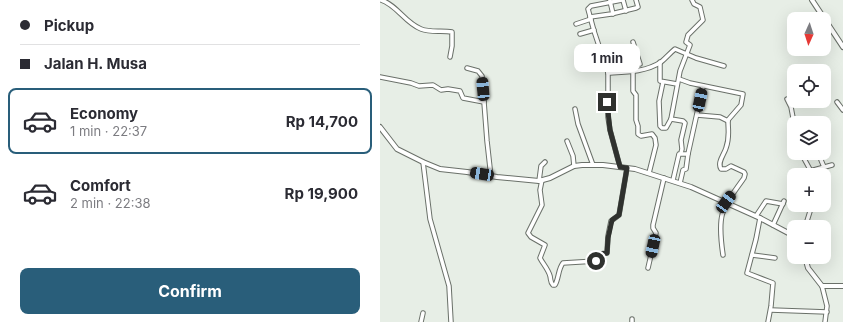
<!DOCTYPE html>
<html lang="en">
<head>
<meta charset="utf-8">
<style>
	body { margin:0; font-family:Inter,sans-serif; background:#f7f7f7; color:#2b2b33; height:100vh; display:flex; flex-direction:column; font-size:15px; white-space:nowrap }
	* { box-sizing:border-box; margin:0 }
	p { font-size:13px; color:#7c7c81 }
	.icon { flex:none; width:22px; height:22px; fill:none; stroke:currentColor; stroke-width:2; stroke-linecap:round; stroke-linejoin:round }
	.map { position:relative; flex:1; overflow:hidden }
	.side { display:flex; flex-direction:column; background:#fff; width:380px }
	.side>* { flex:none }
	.hud { display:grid; align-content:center; height:88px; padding:0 20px; background:#fff }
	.needle { width:26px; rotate:183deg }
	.tools { position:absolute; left:407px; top:12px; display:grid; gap:8px }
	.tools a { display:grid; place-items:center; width:44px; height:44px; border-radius:8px; background:#fff; box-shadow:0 4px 16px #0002; font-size:20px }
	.end { position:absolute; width:18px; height:18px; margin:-9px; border:5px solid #2f312e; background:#fff; box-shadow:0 0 0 2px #fff }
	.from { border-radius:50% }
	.bubble { position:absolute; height:28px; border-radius:8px; background:#fff; box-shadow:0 4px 16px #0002; font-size:13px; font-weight:700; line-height:28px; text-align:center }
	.car { position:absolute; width:12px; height:24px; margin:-12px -6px; border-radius:5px; box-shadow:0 0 3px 1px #0007; background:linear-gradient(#222 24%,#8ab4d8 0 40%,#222 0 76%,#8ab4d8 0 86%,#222 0) }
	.hud b { display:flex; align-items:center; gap:14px; height:38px; font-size:15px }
	.hud b+b { border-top:1px solid #e1e1e2 }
	.hud i { width:10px; height:10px; background:#2b2b33 }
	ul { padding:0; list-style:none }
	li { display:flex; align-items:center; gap:12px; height:66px; margin:0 8px 6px; padding:0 12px; border:2px solid transparent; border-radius:8px }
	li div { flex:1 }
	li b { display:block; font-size:15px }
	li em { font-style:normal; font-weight:700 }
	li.on { border-color:#295e7a }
	li>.icon { width:36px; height:36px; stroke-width:1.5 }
	.primary-button { display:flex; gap:8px; margin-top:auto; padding:8px 20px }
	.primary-button a { flex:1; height:46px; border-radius:8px; background:#295e7a; color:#fff; font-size:16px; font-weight:700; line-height:46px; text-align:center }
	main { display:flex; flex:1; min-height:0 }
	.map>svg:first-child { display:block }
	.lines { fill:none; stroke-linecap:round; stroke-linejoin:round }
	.minor-casing { stroke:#6a7069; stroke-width:5.5 }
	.tertiary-casing { stroke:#6a7069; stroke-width:6 }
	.minor { stroke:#fff; stroke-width:3.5 }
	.tertiary { stroke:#fff; stroke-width:4 }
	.route { stroke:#2f312e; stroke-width:5 }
</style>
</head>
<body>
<main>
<section class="side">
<div class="hud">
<b><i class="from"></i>Pickup</b>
<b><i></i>Jalan H. Musa</b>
</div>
<ul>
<li class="on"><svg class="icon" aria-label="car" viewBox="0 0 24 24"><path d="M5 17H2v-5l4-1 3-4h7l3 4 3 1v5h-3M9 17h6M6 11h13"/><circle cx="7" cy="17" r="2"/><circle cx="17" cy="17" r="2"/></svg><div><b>Economy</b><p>1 min · 22:37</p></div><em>Rp 14,700</em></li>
<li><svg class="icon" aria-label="car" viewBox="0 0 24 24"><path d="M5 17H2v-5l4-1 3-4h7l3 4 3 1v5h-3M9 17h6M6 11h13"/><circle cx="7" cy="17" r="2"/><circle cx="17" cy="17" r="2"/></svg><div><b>Comfort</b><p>2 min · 22:38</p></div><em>Rp 19,900</em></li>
</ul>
<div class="primary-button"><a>Confirm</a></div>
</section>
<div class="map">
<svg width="463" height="322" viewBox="0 0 463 322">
	<rect width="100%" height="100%" fill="#e7eee6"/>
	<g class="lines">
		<defs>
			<g id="minor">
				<path d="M 1,0 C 17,5 25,23 41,29 C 51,33 62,30 72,32 L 72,46 L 70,57"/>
				<polyline points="243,0 246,11"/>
				<polyline points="230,1 233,14"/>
				<polyline points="210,17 231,14 256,8 258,7 256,0"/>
				<polyline points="196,24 211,19"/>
				<polyline points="200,34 214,30"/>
				<polyline points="253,42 260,64"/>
				<polyline points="223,58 255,48"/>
				<polyline points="280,62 280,81 297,84"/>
				<polyline points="87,68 98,71 102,76 107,141 111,177"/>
				<polyline points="253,71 253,91 256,95 256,120 258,126 258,134 261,136 272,134 275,138 276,145 269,173"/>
				<path d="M 228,73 C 246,72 266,72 281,62 C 286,58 290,53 295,49 L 316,58 L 344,66"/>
				<polyline points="0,77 31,83 39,86 53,85 61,90 68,89 80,91 83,98 104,102"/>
				<path d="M 299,79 L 310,83 L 363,94 L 361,105 L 348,120 C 348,131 350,137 346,148 C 344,155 337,162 341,169 L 346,169 L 351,166 L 364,172 L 365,174 L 364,178 C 341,210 337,214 343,255"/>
				<polyline points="283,82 279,101 280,126 282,128 286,128 291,119"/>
				<polyline points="407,99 411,107 414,123"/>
				<polyline points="457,102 463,110"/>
				<polyline points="195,109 198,124 213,165"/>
				<polyline points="317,115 340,117 348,121"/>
				<polyline points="414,136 414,140"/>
				<polyline points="187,141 193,156 194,166"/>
				<polyline points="301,153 302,149 301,140 305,123 303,121 291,119 300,71 310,45 306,42 308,35 323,20 320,7 314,4 312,0"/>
				<polyline points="421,153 433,175"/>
				<polyline points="441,160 444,167"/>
				<polyline points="43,162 50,219 69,286 71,322"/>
				<polyline points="240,167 230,130 228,117 228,73 214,31 208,9 211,6 242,0"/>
				<polyline points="430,171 452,165"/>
				<path d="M 162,180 L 160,190 L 162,205 L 148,233 L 151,237 L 165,245 L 160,258 C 163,264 168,269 170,276 C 171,280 170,282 173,285 L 175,285 C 179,278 178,269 183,263 L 216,261 L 220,254 L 227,253 L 228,236 L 231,221 L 239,215 L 247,168"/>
				<polyline points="293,180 299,154 308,154 323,86"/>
				<polyline points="159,181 161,166 165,162"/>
				<polyline points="300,183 303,170 306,169 308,154"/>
				<polyline points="376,216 386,201 403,204"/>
				<polyline points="380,218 376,239 367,273 393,283 391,306 388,322"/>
				<polyline points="393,225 404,201"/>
				<polyline points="422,227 427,221 432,205"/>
				<polyline points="372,255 395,258"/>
				<polyline points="268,268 276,233 273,228 273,225 284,178"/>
				<polyline points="442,286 447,306 445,322"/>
				<polyline points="391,310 447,312"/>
				<polyline points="252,319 252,322"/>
				<polyline points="41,322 43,313"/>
			</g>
			<g id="tertiary">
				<polyline points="432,0 463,47"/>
				<polyline points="0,127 17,149 43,162 60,169 87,172 117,177 159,181 170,178 194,166 202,165 223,165 255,169 311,187 380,218 414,236"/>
				<polyline points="425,257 428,268 442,286 463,286"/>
			</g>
		</defs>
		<!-- minor casing -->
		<use href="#minor" class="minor-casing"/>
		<!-- tertiary casing -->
		<use href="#tertiary" class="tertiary-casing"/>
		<!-- minor -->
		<use href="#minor" class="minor"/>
		<!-- tertiary -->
		<use href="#tertiary" class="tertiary"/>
	</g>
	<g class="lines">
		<!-- route -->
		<polyline class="route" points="216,261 220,254 227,253 228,238 232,220 239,215 247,168 240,167 230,130 227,102"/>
	</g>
</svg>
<div class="tools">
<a><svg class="needle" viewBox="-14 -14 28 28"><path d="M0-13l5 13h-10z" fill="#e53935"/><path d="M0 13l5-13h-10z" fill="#7c7c81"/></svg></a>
<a><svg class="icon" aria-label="locate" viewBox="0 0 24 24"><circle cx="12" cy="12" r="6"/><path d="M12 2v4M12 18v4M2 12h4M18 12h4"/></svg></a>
<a><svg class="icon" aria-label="layers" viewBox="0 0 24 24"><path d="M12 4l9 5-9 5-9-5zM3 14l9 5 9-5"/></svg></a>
<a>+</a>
<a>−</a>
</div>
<i class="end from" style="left:216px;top:261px"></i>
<i class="end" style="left:227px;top:102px"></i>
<div class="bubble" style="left:194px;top:44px;width:66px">1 min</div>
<i class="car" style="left:103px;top:89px;rotate:355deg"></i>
<i class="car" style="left:320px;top:100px;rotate:12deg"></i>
<i class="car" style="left:102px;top:174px;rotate:279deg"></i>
<i class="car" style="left:346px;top:202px;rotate:36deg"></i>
<i class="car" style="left:273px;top:246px;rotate:192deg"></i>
</div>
</main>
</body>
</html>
